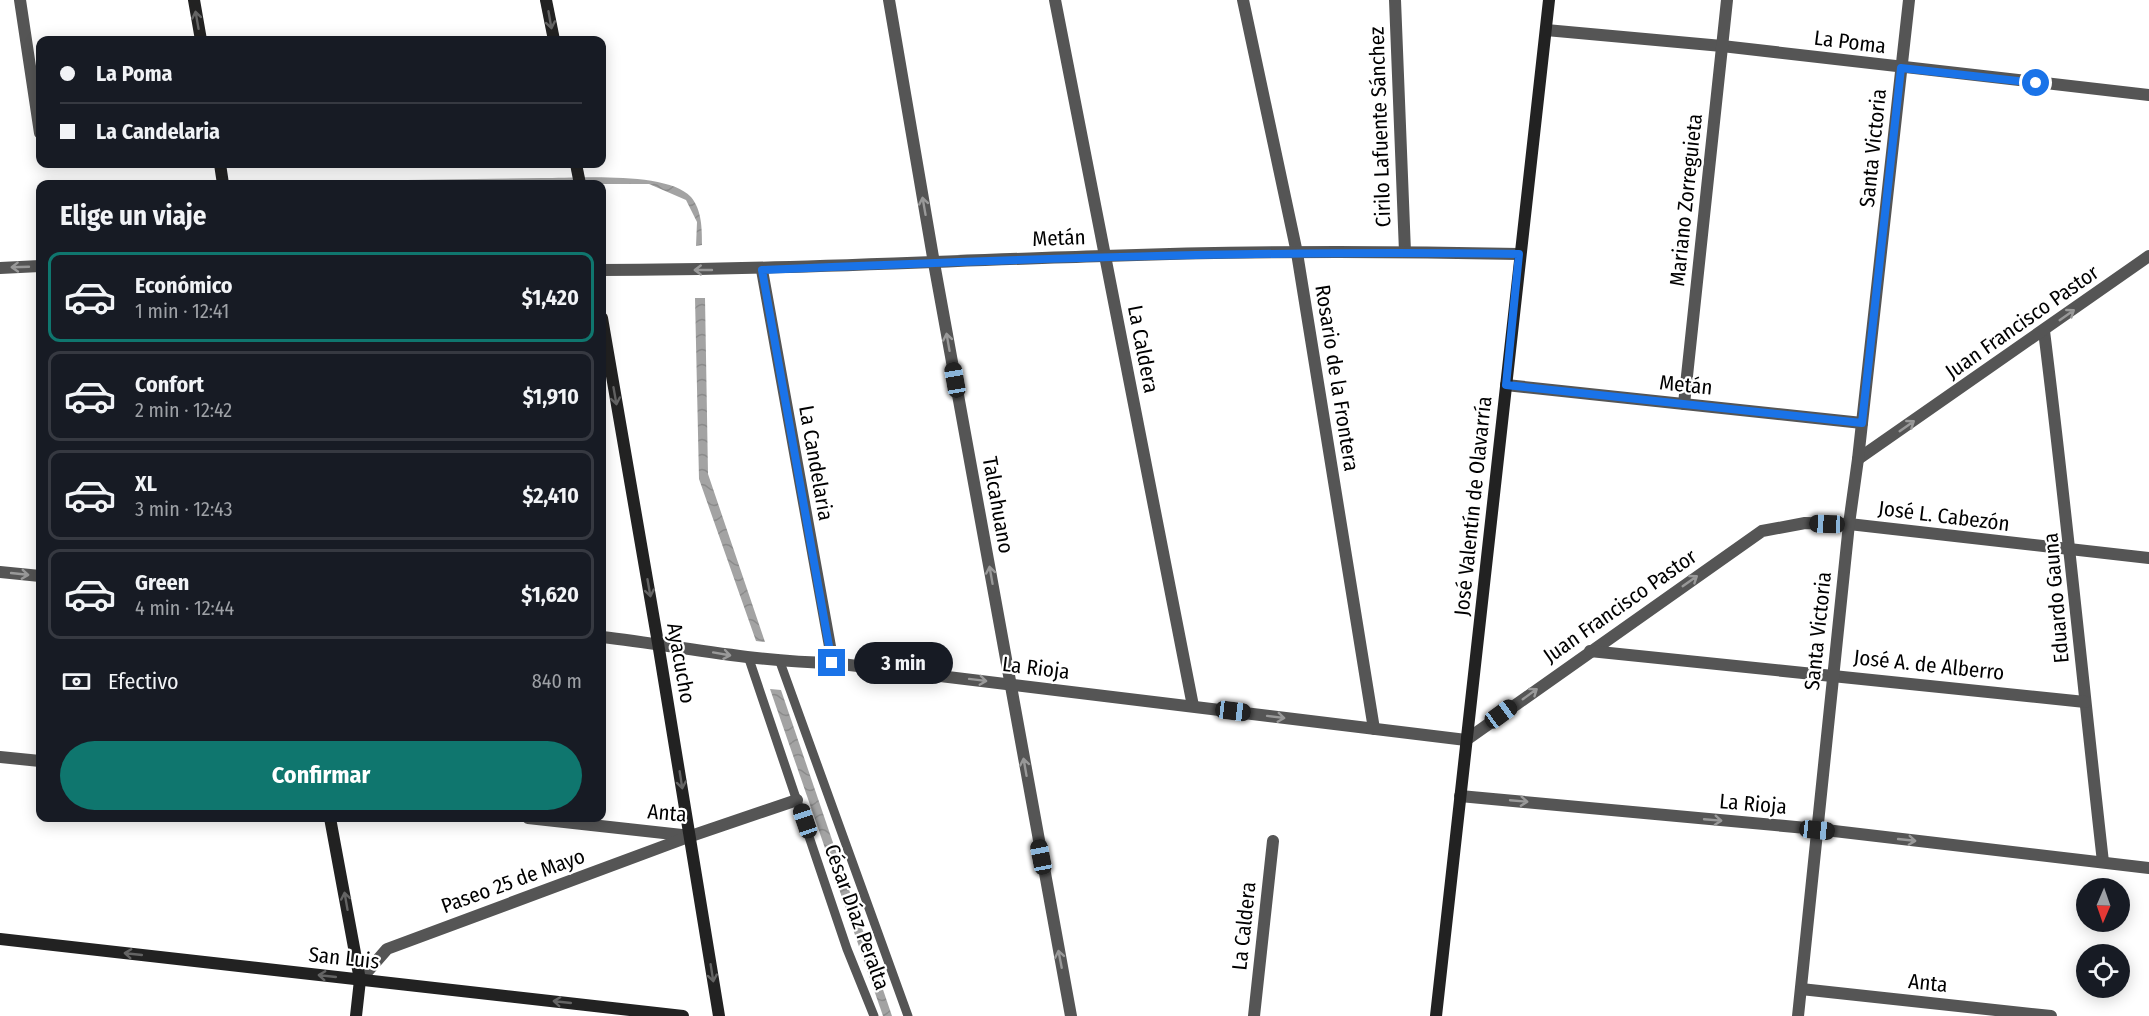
<!DOCTYPE html>
<html lang="es">
<head>
<meta charset="utf-8">
<style>
	body { margin:0; font-family:"Fira Sans Condensed",sans-serif; background:#242831; color:#f1f3f6; height:100vh; display:flex; flex-direction:column; font-size:22px; white-space:nowrap }
	* { box-sizing:border-box; margin:0 }
	p { font-size:20px; color:#9ea1a6 }
	.icon { flex:none; width:33px; height:33px; fill:none; stroke:currentColor; stroke-width:2; stroke-linecap:round; stroke-linejoin:round }
	.map { position:relative; flex:1; overflow:hidden }
	.sheet { position:absolute; left:36px; top:180px; width:570px; height:642px; display:flex; flex-direction:column; background:#171b24; border-radius:12px; box-shadow:0 3px 15px #0003 }
	.sheet>* { flex:none }
	.hud { position:absolute; left:36px; top:36px; width:570px; height:132px; border-radius:12px; box-shadow:0 3px 15px #0003; display:grid; align-content:center; height:132px; padding:0 24px; background:#171b24 }
	.needle { width:39px; rotate:182deg }
	.fabs { position:absolute; left:2076px; top:878px; display:grid; gap:12px }
	.fabs a { display:grid; place-items:center; width:54px; height:54px; border-radius:50%; background:#171b24; box-shadow:0 3px 15px #0003; font-size:30px }
	.end { position:absolute; width:27px; height:27px; margin:-14px; border:8px solid #1a73e8; background:#fff; box-shadow:0 0 0 3px #fff }
	.from { border-radius:50% }
	.bubble { position:absolute; height:42px; border-radius:21px; background:#171b24; box-shadow:0 3px 15px #0003; font-size:20px; font-weight:700; line-height:42px; text-align:center }
	.car { position:absolute; width:18px; height:36px; margin:-18px -9px; border-radius:8px; box-shadow:0 0 4px 2px #0007; background:linear-gradient(#222 24%,#8ab4d8 0 40%,#222 0 76%,#8ab4d8 0 86%,#222 0) }
	.hud b { display:flex; align-items:center; gap:21px; height:57px; font-size:22px }
	.hud b+b { border-top:2px solid #363941 }
	.hud i { width:15px; height:15px; background:#f1f3f6 }
	ul { padding:0; list-style:none }
	li { display:flex; align-items:center; gap:18px; height:90px; margin:0 12px 9px; padding:0 12px; border:3px solid #363941; border-radius:12px }
	li div { flex:1 }
	li b { display:block; font-size:22px }
	li em { font-style:normal; font-weight:700 }
	li.active { border-color:#0f766e }
	li>.icon { width:54px; height:54px; stroke-width:1.5 }
	h2 { padding:0 24px; font-size:27px; line-height:72px }
	.pay { display:flex; align-items:center; gap:15px; height:66px; padding:0 24px; font-size:22px }
	.pay p { margin-inline-start:auto }
	.primary-button { display:flex; gap:12px; margin-top:auto; padding:12px 24px }
	.primary-button a { flex:1; height:69px; border-radius:36px; background:#0f766e; color:#fff; font-size:24px; font-weight:700; line-height:69px; text-align:center }
	.map>svg:first-child { display:block }
	.water { fill:url(#water-waves) }
	.lines { fill:none; stroke-linecap:round; stroke-linejoin:round }
	.lane { stroke:#555; stroke-width:9 }
	.street { stroke:#555; stroke-width:12 }
	.secondary { stroke:#222; stroke-width:12 }
	.oneway { stroke:#646464 }
	.oneway2 { stroke:#999 }
	.route { stroke:#1a73e8; stroke-width:8 }
	.labels { text-anchor:middle; dominant-baseline:central; stroke-width:4.5; stroke-linejoin:round; paint-order:stroke }
	.street-label { font-size:21px; fill:#000; stroke:#fff }
</style>
</head>
<body>
<div class="map">
<svg width="2149" height="1016" viewBox="0 0 2149 1016">
	<defs>
		<pattern id="water-waves" width="16" height="10" patternUnits="userSpaceOnUse" patternTransform="scale(1.5)"><rect width="16" height="10" fill="#a3a3a3"/><path d="M0 5q4-4 8 0t8 0" fill="none" stroke="#8b8b8b"/></pattern>
	</defs>
	<rect width="100%" height="100%" fill="#fff"/>
	<!-- water -->
	<g class="water">
		<path d="M 542,178 C 577,178 668,171 691,197 C 702,210 702,229 702,245 L 696,246 L 697,222 L 686,200 L 649,184 L 147,184 Z"/>
		<polygon points="695,298 705,298 708,474 765,642 756,641 699,479"/>
		<polygon points="770,689 781,690 892,1016 883,1016"/>
	</g>
	<g class="lines">
		<!-- lane -->
		<g class="lane">
			<polyline points="749,659 847,949 874,1016"/>
			<polyline points="780,662 908,1016"/>
		</g>
		<!-- street -->
		<g class="street">
			<polyline points="20,0 40,133"/>
			<polyline points="889,0 934,263 1071,1016"/>
			<polyline points="1055,0 1193,706"/>
			<polyline points="1243,0 1297,253 1374,729"/>
			<polyline points="1395,0 1405,252"/>
			<polyline points="1546,30 1722,46 2149,95"/>
			<polyline points="0,268 40,266"/>
			<path d="M 602,270 C 769,270 936,261 1104,256 C 1242,251 1381,251 1519,254"/>
			<polyline points="762,270 833,663"/>
			<path d="M 2044,331 C 2066,507 2083,685 2103,862"/>
			<polyline points="1506,385 1862,423"/>
			<polyline points="1684,404 1727,0"/>
			<polyline points="1858,459 2149,256"/>
			<polyline points="0,572 40,576"/>
			<path d="M 602,637 C 680,646 753,662 833,663 L 1466,740 L 1762,531 L 1805,523 L 1849,524 L 2149,558"/>
			<polyline points="1590,651 2085,702"/>
			<polyline points="0,757 40,761"/>
			<polyline points="1460,796 1817,829 2149,868"/>
			<polyline points="528,818 691,836 797,800"/>
			<polyline points="360,980 387,949 691,836"/>
			<polyline points="1801,989 2051,1016"/>
			<polyline points="1254,1016 1273,841"/>
			<polyline points="1798,1016 1849,524 1858,459 1909,0"/>
		</g>
		<!-- secondary -->
		<g class="secondary">
			<polyline points="194,0 201,40"/>
			<polyline points="546,0 554,40"/>
			<polyline points="220,164 223,184"/>
			<polyline points="576,164 580,184"/>
			<polyline points="602,318 658,643 719,1016"/>
			<polyline points="330,818 360,980 356,1016"/>
			<polyline points="0,939 683,1016"/>
			<polyline points="1436,1016 1549,0"/>
		</g>
	</g>
	<!-- one-way arrows -->
	<defs><path id="oneway-shaft" d="M-6 0H5M1.5-3L5.5 0L1.5 3" fill="none" stroke-width="1.6" stroke-linecap="round" stroke-linejoin="round" transform="scale(1.5)"/></defs>
	<g class="oneway">
		<use href="#oneway-shaft" transform="translate(197 20) rotate(-100)"/>
		<use href="#oneway-shaft" transform="translate(550 20) rotate(80)"/>
		<use href="#oneway-shaft" transform="translate(615 396) rotate(80)"/>
		<use href="#oneway-shaft" transform="translate(649 588) rotate(80)"/>
		<use href="#oneway-shaft" transform="translate(681 780) rotate(81)"/>
		<use href="#oneway-shaft" transform="translate(346 901) rotate(-100)"/>
		<use href="#oneway-shaft" transform="translate(133 954) rotate(-174)"/>
		<use href="#oneway-shaft" transform="translate(712 973) rotate(81)"/>
		<use href="#oneway-shaft" transform="translate(327 976) rotate(-174)"/>
		<use href="#oneway-shaft" transform="translate(562 1002) rotate(-174)"/>
	</g>
	<g class="oneway2">
		<use href="#oneway-shaft" transform="translate(924 206) rotate(-100)"/>
		<use href="#oneway-shaft" transform="translate(20 267) rotate(178)"/>
		<use href="#oneway-shaft" transform="translate(703 270) rotate(180)"/>
		<use href="#oneway-shaft" transform="translate(2067 315) rotate(-35)"/>
		<use href="#oneway-shaft" transform="translate(948 342) rotate(-100)"/>
		<use href="#oneway-shaft" transform="translate(1907 426) rotate(-35)"/>
		<use href="#oneway-shaft" transform="translate(20 574) rotate(6)"/>
		<use href="#oneway-shaft" transform="translate(991 575) rotate(-100)"/>
		<use href="#oneway-shaft" transform="translate(1690 581) rotate(-35)"/>
		<use href="#oneway-shaft" transform="translate(722 654) rotate(10)"/>
		<use href="#oneway-shaft" transform="translate(978 680) rotate(7)"/>
		<use href="#oneway-shaft" transform="translate(1530 694) rotate(-36)"/>
		<use href="#oneway-shaft" transform="translate(1276 717) rotate(7)"/>
		<use href="#oneway-shaft" transform="translate(1025 767) rotate(-100)"/>
		<use href="#oneway-shaft" transform="translate(1519 801) rotate(5)"/>
		<use href="#oneway-shaft" transform="translate(1713 820) rotate(5)"/>
		<use href="#oneway-shaft" transform="translate(1907 840) rotate(6)"/>
		<use href="#oneway-shaft" transform="translate(1060 959) rotate(-101)"/>
	</g>
	<g class="lines">
		<!-- route -->
		<path class="route" d="M 832,663 L 762,270 C 1014,259 1266,250 1519,254 L 1506,385 L 1862,423 L 1901,68 L 2036,83"/>
	</g>
	<g class="labels">
		<!-- street labels -->
		<g class="street-label">
			<text transform="translate(1850 42) rotate(7)">La Poma</text>
			<text transform="translate(1380 127) rotate(-92)">Cirilo Lafuente Sánchez</text>
			<text transform="translate(1873 148) rotate(-84)">Santa Victoria</text>
			<text transform="translate(1686 200) rotate(-84)">Mariano Zorreguieta</text>
			<text transform="translate(1059 238) rotate(-2)">Metán</text>
			<text transform="translate(2022 322) rotate(-35)">Juan Francisco Pastor</text>
			<text transform="translate(1143 349) rotate(79)">La Caldera</text>
			<text transform="translate(1337 378) rotate(81)">Rosario de la Frontera</text>
			<text transform="translate(1686 385) rotate(6)">Metán</text>
			<text transform="translate(816 463) rotate(80)">La Candelaria</text>
			<text transform="translate(998 505) rotate(80)">Talcahuano</text>
			<text transform="translate(1473 506) rotate(-84)">José Valentín de Olavarría</text>
			<text transform="translate(1944 516) rotate(7)">José L. Cabezón</text>
			<text transform="translate(2056 598) rotate(-95)">Eduardo Gauna</text>
			<text transform="translate(1620 606) rotate(-35)">Juan Francisco Pastor</text>
			<text transform="translate(1818 631) rotate(-84)">Santa Victoria</text>
			<text transform="translate(681 663) rotate(80)">Ayacucho</text>
			<text transform="translate(1929 665) rotate(6)">José A. de Alberro</text>
			<text transform="translate(1036 668) rotate(7)">La Rioja</text>
			<text transform="translate(1753 804) rotate(5)">La Rioja</text>
			<text transform="translate(667 813) rotate(5)">Anta</text>
			<text transform="translate(513 881) rotate(-20)">Paseo 25 de Mayo</text>
			<text transform="translate(857 917) rotate(70)">César Díaz Peralta</text>
			<text transform="translate(1244 926) rotate(-84)">La Caldera</text>
			<text transform="translate(344 958) rotate(6)">San Luis</text>
			<text transform="translate(1928 983) rotate(6)">Anta</text>
		</g>
	</g>
</svg>
<div class="fabs">
<a><svg class="needle" viewBox="-14 -14 28 28"><path d="M0-13l5 13h-10z" fill="#e53935"/><path d="M0 13l5-13h-10z" fill="#9ea1a6"/></svg></a>
<a><svg class="icon" aria-label="locate" viewBox="0 0 24 24"><circle cx="12" cy="12" r="6"/><path d="M12 2v4M12 18v4M2 12h4M18 12h4"/></svg></a>
</div>
<i class="end from" style="left:2036px;top:83px"></i>
<i class="end" style="left:832px;top:663px"></i>
<div class="bubble" style="left:854px;top:642px;width:99px">3 min</div>
<i class="car" style="left:955px;top:380px;rotate:350deg"></i>
<i class="car" style="left:1827px;top:524px;rotate:272deg"></i>
<i class="car" style="left:1233px;top:711px;rotate:97deg"></i>
<i class="car" style="left:1501px;top:714px;rotate:54deg"></i>
<i class="car" style="left:805px;top:821px;rotate:341deg"></i>
<i class="car" style="left:1817px;top:830px;rotate:96deg"></i>
<i class="car" style="left:1041px;top:857px;rotate:349deg"></i>
<div class="hud">
<b><i class="from"></i>La Poma</b>
<b><i></i>La Candelaria</b>
</div>
<section class="sheet">
<h2>Elige un viaje</h2>
<ul>
<li class="active"><svg class="icon" aria-label="car" viewBox="0 0 24 24"><path d="M5 17H2v-5l4-1 3-4h7l3 4 3 1v5h-3M9 17h6M6 11h13"/><circle cx="7" cy="17" r="2"/><circle cx="17" cy="17" r="2"/></svg><div><b>Económico</b><p>1 min · 12:41</p></div><em>$1,420</em></li>
<li><svg class="icon" aria-label="car" viewBox="0 0 24 24"><path d="M5 17H2v-5l4-1 3-4h7l3 4 3 1v5h-3M9 17h6M6 11h13"/><circle cx="7" cy="17" r="2"/><circle cx="17" cy="17" r="2"/></svg><div><b>Confort</b><p>2 min · 12:42</p></div><em>$1,910</em></li>
<li><svg class="icon" aria-label="car" viewBox="0 0 24 24"><path d="M5 17H2v-5l4-1 3-4h7l3 4 3 1v5h-3M9 17h6M6 11h13"/><circle cx="7" cy="17" r="2"/><circle cx="17" cy="17" r="2"/></svg><div><b>XL</b><p>3 min · 12:43</p></div><em>$2,410</em></li>
<li><svg class="icon" aria-label="car" viewBox="0 0 24 24"><path d="M5 17H2v-5l4-1 3-4h7l3 4 3 1v5h-3M9 17h6M6 11h13"/><circle cx="7" cy="17" r="2"/><circle cx="17" cy="17" r="2"/></svg><div><b>Green</b><p>4 min · 12:44</p></div><em>$1,620</em></li>
</ul>
<div class="pay"><svg class="icon" aria-label="cash" viewBox="0 0 24 24"><path d="M3 7h18v10H3z"/><circle cx="12" cy="12" r="2"/></svg>Efectivo<p>840 m</p></div>
<div class="primary-button"><a>Confirmar</a></div>
</section>
</div>
</body>
</html>
